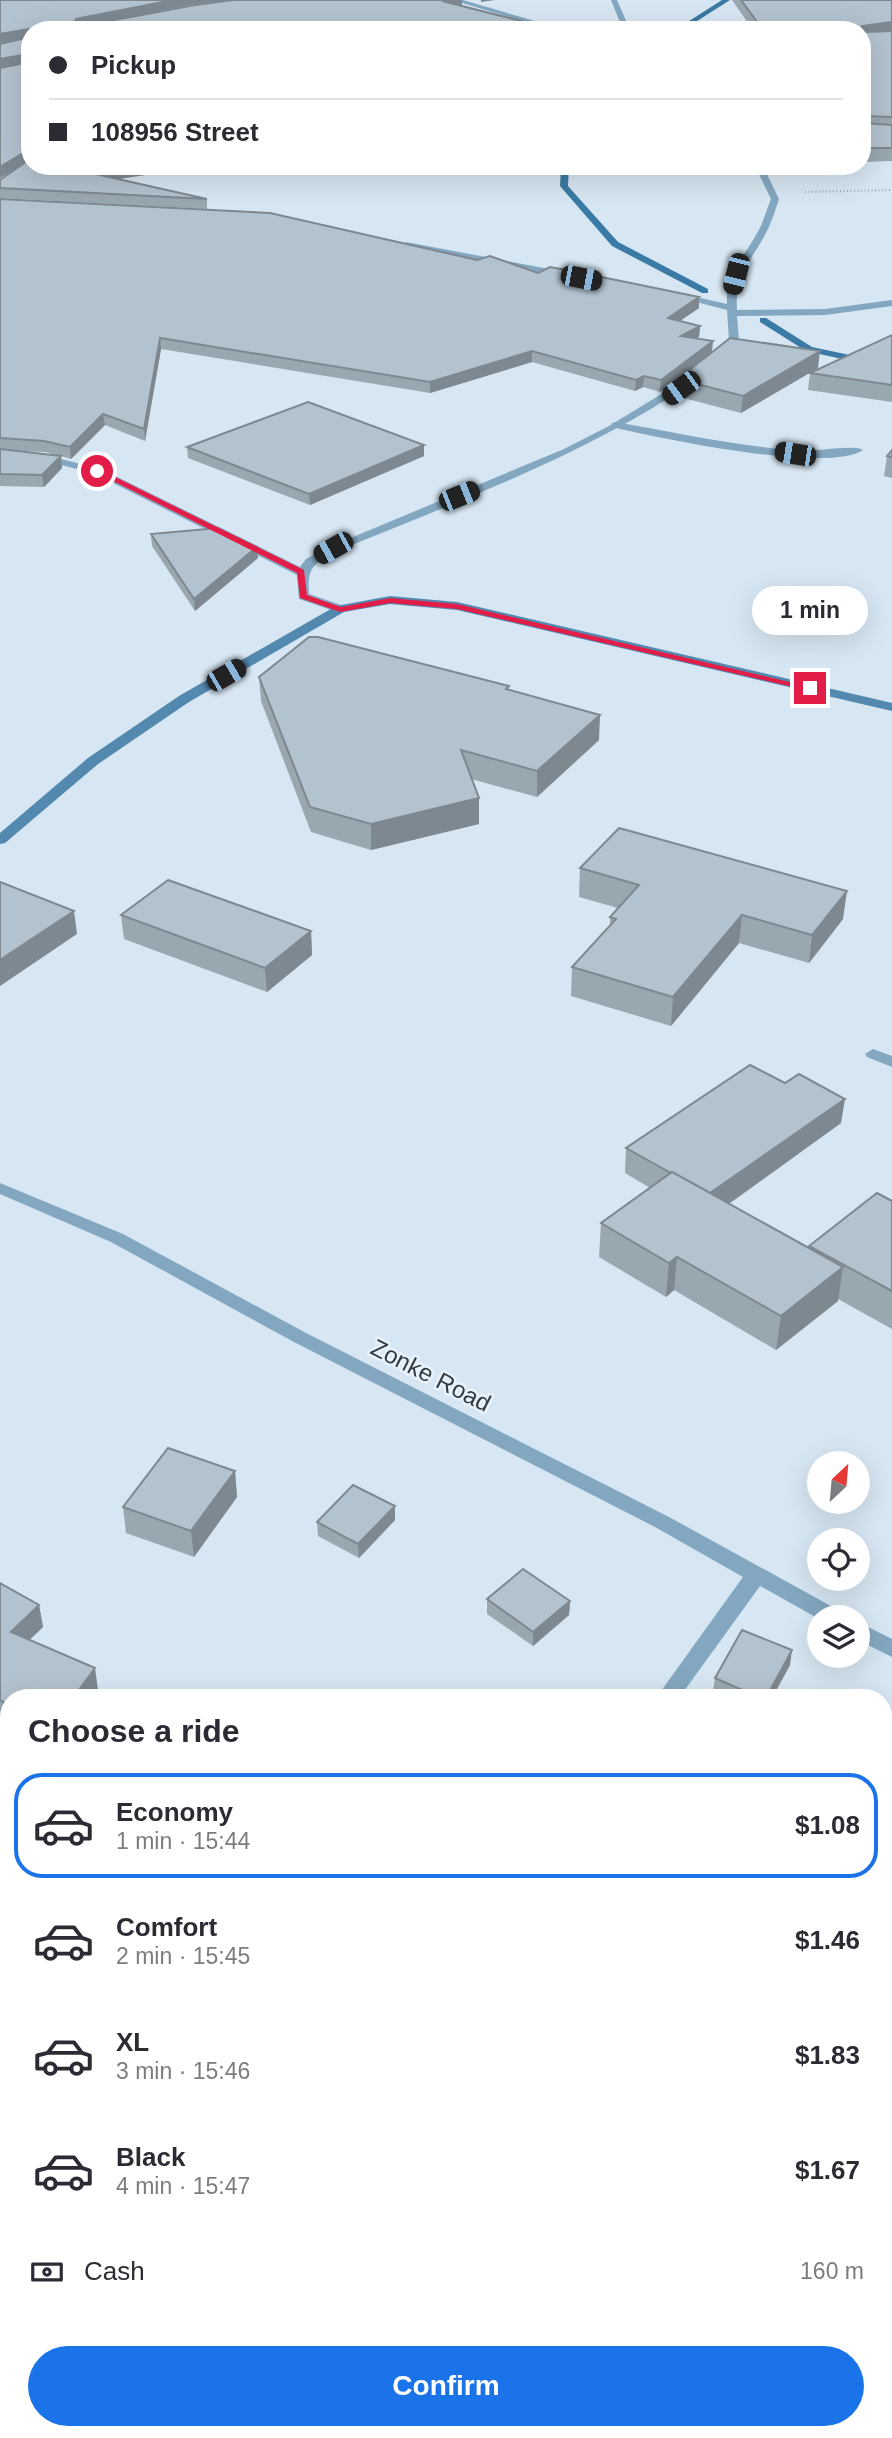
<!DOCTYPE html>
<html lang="en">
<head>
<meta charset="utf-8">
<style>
	body { margin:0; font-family:Helvetica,sans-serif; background:#f7f7f7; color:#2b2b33; height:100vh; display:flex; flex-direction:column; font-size:26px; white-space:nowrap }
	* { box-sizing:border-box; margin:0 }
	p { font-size:23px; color:#7c7c81 }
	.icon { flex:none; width:38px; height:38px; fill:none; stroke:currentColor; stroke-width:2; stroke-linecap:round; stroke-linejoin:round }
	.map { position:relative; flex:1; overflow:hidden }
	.details { position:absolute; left:0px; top:1689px; width:892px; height:751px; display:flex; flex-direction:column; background:#fff; border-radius:28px 28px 0 0; box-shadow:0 7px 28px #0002 }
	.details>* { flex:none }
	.banner { position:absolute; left:21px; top:21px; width:850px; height:154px; border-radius:28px; box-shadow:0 7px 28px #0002; display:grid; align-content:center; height:154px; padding:0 28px; background:#fff }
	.needle { width:46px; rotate:26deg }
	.buttons { position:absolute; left:807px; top:1451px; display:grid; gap:14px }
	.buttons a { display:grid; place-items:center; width:63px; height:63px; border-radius:50%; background:#fff; box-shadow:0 7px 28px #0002; font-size:35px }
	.end { position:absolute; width:32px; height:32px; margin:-16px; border:9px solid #e11d48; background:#fff; box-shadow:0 0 0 4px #fff }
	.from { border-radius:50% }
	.bubble { position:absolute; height:49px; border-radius:24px; background:#fff; box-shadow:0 7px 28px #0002; font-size:23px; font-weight:600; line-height:49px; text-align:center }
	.car { position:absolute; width:21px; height:42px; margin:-21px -10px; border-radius:9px; box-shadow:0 0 5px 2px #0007; background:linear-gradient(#222 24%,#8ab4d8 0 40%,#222 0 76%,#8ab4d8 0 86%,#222 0) }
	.banner b { display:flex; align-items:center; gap:24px; height:66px; font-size:26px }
	.banner b+b { border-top:2px solid #e1e1e2 }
	.banner i { width:18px; height:18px; background:#2b2b33 }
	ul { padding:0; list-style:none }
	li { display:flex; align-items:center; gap:21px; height:105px; margin:0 14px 10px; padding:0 14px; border:4px solid transparent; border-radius:28px }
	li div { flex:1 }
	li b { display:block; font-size:26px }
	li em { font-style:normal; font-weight:600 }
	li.on { border-color:#1a73e8 }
	li>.icon { width:63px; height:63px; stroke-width:1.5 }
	h2 { padding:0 28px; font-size:32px; line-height:84px }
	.pay { display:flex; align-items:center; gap:18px; height:77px; padding:0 28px; font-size:26px }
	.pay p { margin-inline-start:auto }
	.primary-button { display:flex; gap:14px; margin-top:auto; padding:14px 28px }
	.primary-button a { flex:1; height:80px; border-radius:42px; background:#1a73e8; color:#fff; font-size:28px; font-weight:600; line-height:80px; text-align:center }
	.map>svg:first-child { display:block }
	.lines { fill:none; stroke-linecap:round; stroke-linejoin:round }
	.stream { fill:#3a7aa4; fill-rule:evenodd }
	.path { stroke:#9ba8b1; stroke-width:2; stroke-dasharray:1 2.5; stroke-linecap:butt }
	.lane { fill:#84a7c1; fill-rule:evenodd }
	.street { fill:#84a7c1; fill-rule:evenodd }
	.secondary { fill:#5388af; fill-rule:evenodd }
	.wall { fill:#99a7b1; fill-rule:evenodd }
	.shaded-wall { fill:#7d8890 }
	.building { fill:#b2c2ce; stroke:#7d8890; stroke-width:2 }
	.route { fill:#e11d48 }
	.labels { text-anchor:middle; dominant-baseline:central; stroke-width:5; stroke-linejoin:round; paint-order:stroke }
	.street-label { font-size:24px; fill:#343a3f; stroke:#e6f3fd }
</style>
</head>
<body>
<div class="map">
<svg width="892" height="2438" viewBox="0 0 892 2438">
	<rect width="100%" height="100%" fill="#d6e6f2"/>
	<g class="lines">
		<!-- stream -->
		<g class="stream">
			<polygon points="722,0 730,0 683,30 675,30"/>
			<polygon points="561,166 569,166 568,186 618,242 708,289 708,293 702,293 612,246 560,186"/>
			<polygon points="760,318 766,318 812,347 892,364 892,370 806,351 760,322"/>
		</g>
		<!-- path -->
		<polyline class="path" points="805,192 892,190"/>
		<!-- lane -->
		<g class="lane">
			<path d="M 616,422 C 677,433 737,446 799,451 C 813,452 855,444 863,450 C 828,474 658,438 612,427 L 612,423 Z"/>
			<polygon points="873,1049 892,1056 892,1067 867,1057 865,1054"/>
		</g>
		<!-- street -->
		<g class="street">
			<polygon points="452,0 463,0 565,30 553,30"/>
			<polygon points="611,0 617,0 630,30 623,30"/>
			<path d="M 755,166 L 763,166 L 779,199 C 775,211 771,224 765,235 C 749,264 735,275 737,310 L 825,309 L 892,300 L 892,306 L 825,315 L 737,316 L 739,341 L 720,359 L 715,356 L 729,340 L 727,310 L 673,296 L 678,293 L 727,304 C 725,276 743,258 756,235 C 763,224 766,211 771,199 Z"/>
			<polygon points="406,242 565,272 570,275 565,278 403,247"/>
			<path d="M 696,373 L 700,374 L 700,378 C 588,454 462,500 337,551 C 314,564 307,566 309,594 L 344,606 L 346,609 L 340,613 L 299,599 L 297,575 L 93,473 L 45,461 L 0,458 L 0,452 L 45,455 L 101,469 L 300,567 L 306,559 L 329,547 L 564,449 L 609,426 Z"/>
			<polygon points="0,1183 123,1234 308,1334 669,1517 840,1611 844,1617 819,1619 760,1586 679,1698 656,1698 743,1577 655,1527 294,1342 111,1242 0,1194"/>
			<polygon points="858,1622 892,1639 892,1657 858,1640"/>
			<polygon points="0,1982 9,1985 9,2009 0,2005"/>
			<polygon points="884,2414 892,2417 892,2438 874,2438 871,2431 884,2431"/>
		</g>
		<!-- secondary -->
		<polygon class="secondary" points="390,596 457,602 892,703 892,711 457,610 390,604 344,612 189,702 98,764 5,843 0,844 0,833 88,758 179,696 336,606"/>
	</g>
	<!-- wall -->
	<g class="wall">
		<path d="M 0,0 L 462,0 L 30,30 L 30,166 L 205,166 L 118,179 L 207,199 L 207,209 L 0,198 L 477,260 L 538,273 L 699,297 L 699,308 L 680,321 L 700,326 L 699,337 L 696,338 L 712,352 L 818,368 L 741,413 L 676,396 L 678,379 L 698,363 L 660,392 L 643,387 L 635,391 L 532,362 L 430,393 L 161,349 L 145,441 L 105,425 L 71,459 L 61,456 L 62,468 L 44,487 L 0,486 L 0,180 L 24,163 L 0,178 ZM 213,3 L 121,19 L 194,4 ZM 18,451 L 45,452 L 60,456 Z"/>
		<polygon points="732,0 892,0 892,161 863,162 863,30 753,30"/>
		<polygon points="892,335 892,402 808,390 810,373"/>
		<polygon points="424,445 424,456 310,505 188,458 187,447"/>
		<polygon points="892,450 892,478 884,476 887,456"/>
		<polygon points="151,534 257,547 258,558 195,611 152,546"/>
		<polygon points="259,677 509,690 599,740 537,797 471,779 479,824 371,850 311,832 261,701"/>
		<polygon points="580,868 843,919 809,963 739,943 671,1026 571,996 572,967 610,926 610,917 618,908 579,897"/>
		<polygon points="121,915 311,931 312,955 267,992 124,939"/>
		<polygon points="841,1123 729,1204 809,1248 809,1246 892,1201 892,1329 838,1299 838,1301 776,1350 674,1290 666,1297 599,1257 601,1223 650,1188 625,1173 626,1148"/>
		<polygon points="235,1471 237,1497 194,1557 126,1533 123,1507"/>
		<polygon points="395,1506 395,1520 359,1558 318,1536 317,1522"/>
		<polygon points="0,1583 39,1605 43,1627 29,1640 98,1690 9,1698 9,1724 0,1719"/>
		<polygon points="487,1599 570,1601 569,1615 533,1646 487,1614"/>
		<polygon points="790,1665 772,1698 726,1698 713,1692 715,1678"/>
		<polygon points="9,1731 9,1815 0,1811 0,1742"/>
		<polygon points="884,1983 892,1987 892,2109 890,2114 884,2111"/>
		<polygon points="0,2046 9,2050 9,2203 5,2209 0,2207"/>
	</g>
	<!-- shaded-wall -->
	<g class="shaded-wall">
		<polygon points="173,0 242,0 194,4 76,27 74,23 76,19"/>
		<polygon points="447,0 462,0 462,6 442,1"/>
		<polygon points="481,0 495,0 481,2"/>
		<polygon points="892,22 892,34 863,38 862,26"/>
		<polygon points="29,29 29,37 0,43 0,34"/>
		<polygon points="29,54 29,62 0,68 0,59"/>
		<polygon points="25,152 26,162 0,178 0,167"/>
		<polygon points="136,166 205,166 92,183 91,173"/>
		<polygon points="699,297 699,308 668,329 668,318"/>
		<polygon points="700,326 699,337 680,347 681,336"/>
		<polygon points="160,338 161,349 145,441 144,429"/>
		<polygon points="713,341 712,352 660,392 661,380"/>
		<polygon points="532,351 532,362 430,393 430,382"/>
		<polygon points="820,351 818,368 741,413 743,396"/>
		<polygon points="644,376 643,387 635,391 636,380"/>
		<polygon points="103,414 105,425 71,459 70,447"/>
		<polygon points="424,445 424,456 310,505 309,494"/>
		<polygon points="61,456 62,468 44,487 42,475"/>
		<polygon points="257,547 258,558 195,611 194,599"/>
		<polygon points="600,715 599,740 537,797 537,771"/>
		<polygon points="479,798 479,824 371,850 371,824"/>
		<polygon points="847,891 843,919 809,963 812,935"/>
		<polygon points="74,911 77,934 0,986 0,960"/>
		<polygon points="742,915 739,943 671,1026 673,997"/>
		<polygon points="311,931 312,955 267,992 265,968"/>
		<polygon points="845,1099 841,1123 706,1220 708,1195"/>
		<polygon points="677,1257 674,1290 666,1297 669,1263"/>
		<polygon points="843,1267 838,1301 776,1350 781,1316"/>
		<polygon points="235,1471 237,1497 194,1557 191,1531"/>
		<polygon points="395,1506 395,1520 359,1558 358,1544"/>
		<polygon points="570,1601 569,1615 533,1646 533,1632"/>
		<polygon points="39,1605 43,1627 15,1654 11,1632"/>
		<polygon points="792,1650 790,1665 772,1698 766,1698"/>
		<polygon points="95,1668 98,1690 92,1698 73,1698"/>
		<polygon points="891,1767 886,1793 884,1796 884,1777"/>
		<polygon points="9,2169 9,2203 5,2209 0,2183"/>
		<polygon points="5,2284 8,2298 0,2311 0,2292"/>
	</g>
	<!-- building -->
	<g class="building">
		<polygon points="0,0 173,0 76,19 74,23 93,24 195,5 233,0 447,0 442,1 557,30 30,30 30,33 29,29 0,34"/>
		<polygon points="741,0 892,0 892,22 862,26 864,32 892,31 892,117 864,116 863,120 863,30 763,30"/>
		<polygon points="30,37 30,57 29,54 0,59 0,44"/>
		<polygon points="30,62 30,153 25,152 0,167 0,68"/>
		<polygon points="863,123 892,125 892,148 863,148"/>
		<polygon points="30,159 30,166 136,166 91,173 207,199 0,188 0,180"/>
		<polygon points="0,199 270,213 477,260 490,256 538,273 550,267 577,272 699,297 668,318 700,326 681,336 713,341 661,380 644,376 636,380 532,351 430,382 160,338 144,429 103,414 70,447 44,441 0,438"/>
		<polygon points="892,335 892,385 810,373"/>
		<polygon points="730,338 820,351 743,396 678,379"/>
		<polygon points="308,402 424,445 309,494 187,447"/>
		<polygon points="0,449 61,456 42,475 0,474"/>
		<polygon points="892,450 892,457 887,456"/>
		<polygon points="218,528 257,547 194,599 151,534"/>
		<polygon points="309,637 318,637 509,686 506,689 600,715 537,771 461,750 479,798 371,824 310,807 259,677"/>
		<polygon points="619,828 847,891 812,935 742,915 673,997 572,967 616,919 610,917 639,885 580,868"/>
		<polygon points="168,880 311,931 265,968 121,915"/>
		<polygon points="0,882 74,911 0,960"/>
		<polygon points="750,1065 785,1083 799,1074 845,1099 710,1193 672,1172 671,1173 626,1148"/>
		<polygon points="672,1172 843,1267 781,1316 677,1257 669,1263 601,1223"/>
		<polygon points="877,1193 892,1201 892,1291 809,1246"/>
		<polygon points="168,1448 235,1471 191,1531 123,1507"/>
		<polygon points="353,1485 395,1506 358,1544 317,1522"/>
		<polygon points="523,1569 570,1601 533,1632 487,1599"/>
		<polygon points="0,1583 39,1605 11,1632 95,1668 73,1698 9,1698 9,1705 0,1700"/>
		<polygon points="742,1630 792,1650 766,1698 760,1698 715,1678"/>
		<polygon points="801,1692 811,1698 796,1698"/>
		<polygon points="9,1731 9,1795 0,1791 0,1742"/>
		<polygon points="884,1763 891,1767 884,1777"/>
		<polygon points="884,1983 892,1987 892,2089 884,2085"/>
		<polygon points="0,2046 9,2050 9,2169 0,2183"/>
		<polygon points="0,2282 5,2284 0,2292"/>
		<polygon points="119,2431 133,2431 152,2438 116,2438"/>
		<polygon points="353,2431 470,2431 467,2438 350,2438"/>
	</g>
	<!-- route -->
	<polygon class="route" points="99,469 304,570 307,595 341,607 390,598 457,604 815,688 810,691 457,609 390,603 340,612 300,598 297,573 93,471"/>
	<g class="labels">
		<!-- street labels -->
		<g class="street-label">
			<text transform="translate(431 1375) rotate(27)">Zonke Road</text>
		</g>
	</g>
</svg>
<div class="buttons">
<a><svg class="needle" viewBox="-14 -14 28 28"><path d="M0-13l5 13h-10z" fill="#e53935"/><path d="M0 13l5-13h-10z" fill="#7c7c81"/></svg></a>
<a><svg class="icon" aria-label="locate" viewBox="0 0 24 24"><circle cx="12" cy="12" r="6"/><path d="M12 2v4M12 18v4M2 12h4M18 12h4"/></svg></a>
<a><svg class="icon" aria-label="layers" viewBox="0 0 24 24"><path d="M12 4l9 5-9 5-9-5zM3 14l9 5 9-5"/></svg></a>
</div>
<i class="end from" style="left:97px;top:471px"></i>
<i class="end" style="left:810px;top:688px"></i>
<div class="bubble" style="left:752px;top:586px;width:116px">1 min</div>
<i class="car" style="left:736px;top:274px;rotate:194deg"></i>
<i class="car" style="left:581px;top:278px;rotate:101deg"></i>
<i class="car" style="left:681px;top:388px;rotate:234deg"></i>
<i class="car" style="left:795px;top:454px;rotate:279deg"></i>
<i class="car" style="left:459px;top:496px;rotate:68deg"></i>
<i class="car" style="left:333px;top:548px;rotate:241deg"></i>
<i class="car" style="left:226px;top:675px;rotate:60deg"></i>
<div class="banner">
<b><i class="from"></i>Pickup</b>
<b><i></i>108956 Street</b>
</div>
<section class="details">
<h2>Choose a ride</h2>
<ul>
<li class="on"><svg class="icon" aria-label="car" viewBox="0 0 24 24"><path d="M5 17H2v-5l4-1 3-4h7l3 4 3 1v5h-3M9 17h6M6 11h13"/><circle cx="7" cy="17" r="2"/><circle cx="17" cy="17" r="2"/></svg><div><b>Economy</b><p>1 min · 15:44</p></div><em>$1.08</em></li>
<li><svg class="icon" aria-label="car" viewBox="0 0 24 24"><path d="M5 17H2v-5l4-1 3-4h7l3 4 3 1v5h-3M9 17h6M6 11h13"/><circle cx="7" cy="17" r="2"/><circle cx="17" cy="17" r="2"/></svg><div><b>Comfort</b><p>2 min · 15:45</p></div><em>$1.46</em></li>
<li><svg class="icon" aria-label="car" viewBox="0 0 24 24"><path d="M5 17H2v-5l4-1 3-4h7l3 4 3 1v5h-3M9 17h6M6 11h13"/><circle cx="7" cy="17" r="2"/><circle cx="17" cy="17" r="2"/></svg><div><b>XL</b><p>3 min · 15:46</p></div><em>$1.83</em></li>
<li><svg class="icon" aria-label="car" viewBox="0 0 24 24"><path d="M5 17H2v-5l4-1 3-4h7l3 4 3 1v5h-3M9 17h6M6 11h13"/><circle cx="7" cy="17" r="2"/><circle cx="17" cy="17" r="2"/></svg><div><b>Black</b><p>4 min · 15:47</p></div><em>$1.67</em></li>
</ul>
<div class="pay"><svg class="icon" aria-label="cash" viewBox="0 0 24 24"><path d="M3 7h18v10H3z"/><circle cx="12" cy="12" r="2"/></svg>Cash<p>160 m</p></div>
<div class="primary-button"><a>Confirm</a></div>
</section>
</div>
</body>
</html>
